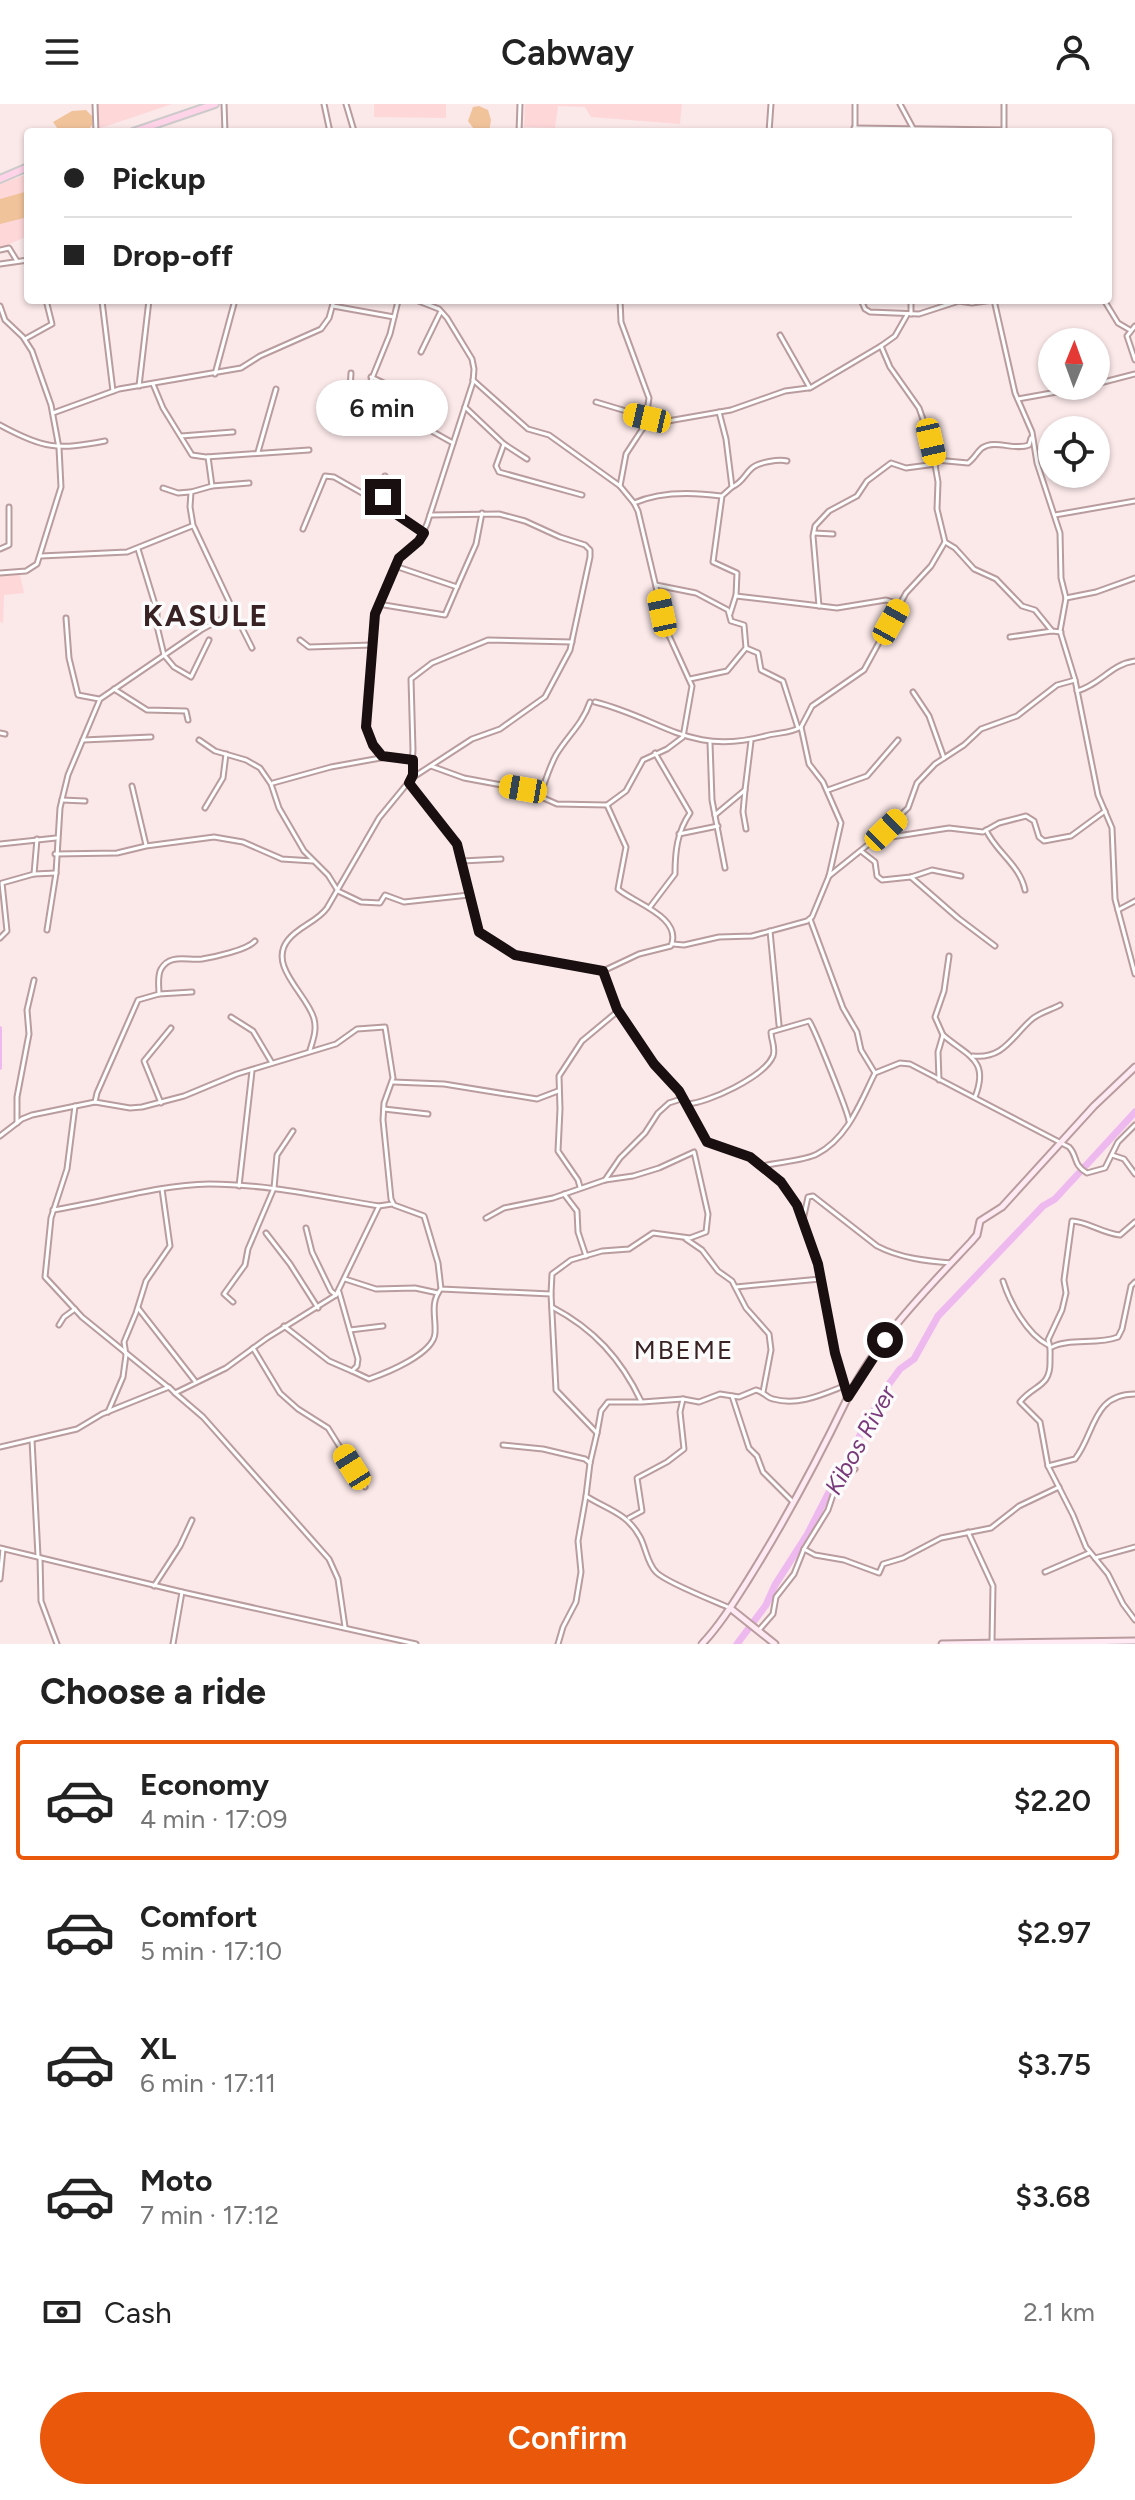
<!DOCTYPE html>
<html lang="en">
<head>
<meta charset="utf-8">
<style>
	body { margin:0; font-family:Figtree,sans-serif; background:#f6f6f6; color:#222; height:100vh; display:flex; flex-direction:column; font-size:30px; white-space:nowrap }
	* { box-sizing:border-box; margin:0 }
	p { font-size:26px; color:#767676 }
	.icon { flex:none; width:44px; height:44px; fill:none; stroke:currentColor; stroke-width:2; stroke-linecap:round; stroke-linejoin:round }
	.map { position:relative; height:1540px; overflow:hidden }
	.sheet { display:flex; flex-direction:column; background:#fff; flex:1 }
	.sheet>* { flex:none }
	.top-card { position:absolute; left:24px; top:24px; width:1088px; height:176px; border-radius:8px; box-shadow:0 2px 6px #0004; display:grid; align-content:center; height:176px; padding:0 40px; background:#fff }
	.needle { width:52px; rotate:1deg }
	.controls { position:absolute; left:1038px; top:224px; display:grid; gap:16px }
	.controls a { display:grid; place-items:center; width:72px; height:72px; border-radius:50%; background:#fff; box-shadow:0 2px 6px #0004; font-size:40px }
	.end { position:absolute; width:36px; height:36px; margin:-18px; border:10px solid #190f10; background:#fff; box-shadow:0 0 0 4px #fff }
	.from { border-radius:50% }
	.bubble { position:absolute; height:56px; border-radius:28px; background:#fff; box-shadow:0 2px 6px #0004; font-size:26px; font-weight:600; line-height:56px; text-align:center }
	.car { position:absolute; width:24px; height:48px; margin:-24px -12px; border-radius:10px; box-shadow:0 0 6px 2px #0007; background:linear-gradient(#f5c518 24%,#345 0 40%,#f5c518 0 76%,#345 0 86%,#f5c518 0) }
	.top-card b { display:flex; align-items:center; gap:28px; height:76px; font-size:30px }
	.top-card b+b { border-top:2px solid #e0e0e0 }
	.top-card i { width:20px; height:20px; background:#222 }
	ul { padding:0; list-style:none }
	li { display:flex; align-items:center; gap:24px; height:120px; margin:0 16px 12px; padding:0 24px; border:4px solid transparent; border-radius:8px }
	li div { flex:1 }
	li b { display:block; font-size:30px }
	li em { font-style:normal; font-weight:600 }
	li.active { border-color:#ea580c }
	li>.icon { width:72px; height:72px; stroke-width:1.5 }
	h2 { padding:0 40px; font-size:36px; line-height:96px }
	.pay { display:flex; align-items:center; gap:20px; height:88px; padding:0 40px; font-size:30px }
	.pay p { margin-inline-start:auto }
	.cta { display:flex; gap:16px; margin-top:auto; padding:16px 40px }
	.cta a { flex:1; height:92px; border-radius:48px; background:#ea580c; color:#fff; font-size:32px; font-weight:600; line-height:92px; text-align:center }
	header { display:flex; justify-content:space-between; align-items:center; height:104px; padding:0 40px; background:#fff; font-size:36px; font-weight:600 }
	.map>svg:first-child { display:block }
	.built { fill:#fed7d9 }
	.green { fill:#f1c39b }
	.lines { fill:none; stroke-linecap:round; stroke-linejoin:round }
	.canal { stroke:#eeb9ef; stroke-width:4 }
	.river { stroke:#eeb9ef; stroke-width:7 }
	.minor-casing { stroke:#b99c9e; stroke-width:7 }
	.secondary-casing { stroke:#b99c9e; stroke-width:9 }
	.primary-casing { stroke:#cccaca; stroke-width:10 }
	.minor { stroke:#fff; stroke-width:3 }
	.secondary { stroke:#ffe9f3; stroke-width:5 }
	.primary { stroke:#ffd3e8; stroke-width:6 }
	.route { stroke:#190f10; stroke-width:10 }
	.labels { text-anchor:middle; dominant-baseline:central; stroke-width:7; stroke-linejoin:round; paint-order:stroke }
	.water-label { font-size:24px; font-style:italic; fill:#783a7a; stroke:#fbfbfb }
	.quarter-label { font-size:26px; letter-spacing:2px; fill:#382224; stroke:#fbfbfb }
	.district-label { font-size:30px; font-weight:bold; letter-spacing:2px; fill:#382224; stroke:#fbfbfb }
</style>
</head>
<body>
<header><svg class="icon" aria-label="menu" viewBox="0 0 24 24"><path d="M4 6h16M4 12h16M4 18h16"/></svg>Cabway<svg class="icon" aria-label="person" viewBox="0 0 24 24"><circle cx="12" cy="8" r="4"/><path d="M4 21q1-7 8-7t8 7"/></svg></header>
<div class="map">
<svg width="1135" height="1540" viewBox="0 0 1135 1540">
	<rect width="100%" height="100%" fill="#fbe8e9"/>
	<!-- built -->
	<g class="built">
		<polygon points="98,0 172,0 98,25"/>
		<polygon points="374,0 446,0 446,14 374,13"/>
		<polygon points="525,0 682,0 680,20 591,13 585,3 558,2 555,24 524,23"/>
		<polygon points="28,70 28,132 0,144 0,80"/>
		<polygon points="0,471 20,471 24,489 4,491 3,519 0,518"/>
	</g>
	<!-- green -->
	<g class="green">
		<polygon points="479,2 488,6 491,16 489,28 476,28 468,17 473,3"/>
		<polygon points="86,6 92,12 92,21 87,28 60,28 53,18 72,7"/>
		<polygon points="28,87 28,113 0,120 0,95"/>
	</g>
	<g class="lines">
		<!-- canal -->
		<polyline class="canal" points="0,924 0,964"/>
		<!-- river -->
		<polyline class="river" points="737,1540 766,1501 775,1481 807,1431 830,1386 850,1361 860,1331 889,1280 900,1265 914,1255 938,1212 1043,1102 1055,1095 1135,1008"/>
		<defs>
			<g id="minor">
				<polyline points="95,0 96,28"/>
				<polyline points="224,0 225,28"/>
				<polyline points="324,0 330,28"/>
				<polyline points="346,0 354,27"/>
				<polyline points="900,0 915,28"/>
				<polyline points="854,24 1004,26"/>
				<polyline points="519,28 520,0"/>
				<polyline points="769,28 771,0"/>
				<polyline points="855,28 855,0"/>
				<polyline points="1004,28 1004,0"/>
				<polyline points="0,146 9,144 17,157"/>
				<polyline points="0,160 28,156"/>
				<polyline points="861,196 865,205 870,208 919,210 959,197 972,199 993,196"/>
				<polyline points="911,196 911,210"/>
				<polyline points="994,196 1015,289 1032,328 1037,359 1060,429 1061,474 1066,494 1060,527 1075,576 1098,691 1112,724 1115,795 1135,870"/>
				<polyline points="1104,196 1118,219 1130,226"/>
				<polyline points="102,197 113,287"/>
				<polyline points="0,202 5,216 23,233 32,247 51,301 59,344 61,383 37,460 26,467 0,469"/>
				<polyline points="333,202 394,213"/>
				<polyline points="1135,222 1127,232 1135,256"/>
				<polyline points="780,231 810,284 881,242 895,232 907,211"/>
				<polyline points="25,235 52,220 46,196"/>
				<polyline points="421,248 440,209"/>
				<polyline points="351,269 350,286 366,289 390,230 398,197"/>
				<polyline points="215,270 235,196"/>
				<polyline points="371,273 390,282 391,302 394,306 453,339"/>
				<polyline points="473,276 528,325 549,331 620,382 634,399 638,407 666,525 692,582 683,633 667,645 643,656 626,687 607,701"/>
				<polyline points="153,280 163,304 192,351 206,353 309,346"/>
				<polyline points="1096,280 1135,270"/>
				<polyline points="139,282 149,196"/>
				<polyline points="1018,295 1090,282"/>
				<polyline points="596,298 646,313"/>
				<polyline points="465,303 504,340 527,355"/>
				<polyline points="719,308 726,335 732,383 722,392 713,458 737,469 736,492 837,504 886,496 900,500"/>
				<polyline points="53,309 119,285 241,264 260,252 321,225 329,214 334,196"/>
				<path d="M 0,321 C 44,345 57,346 105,337"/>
				<polyline points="645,321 731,306 785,287 808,284"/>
				<polyline points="181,332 233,328"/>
				<polyline points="504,340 496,362 499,368 582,391"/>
				<polyline points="258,348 276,285"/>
				<path d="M 936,356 L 968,359 C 974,355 977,348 982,344 C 995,335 1015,347 1029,341 L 1031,334"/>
				<polyline points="385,372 383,401 424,429"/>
				<polyline points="212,382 249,379"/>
				<polyline points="620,382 626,350 645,321 649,294 621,218 620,196"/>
				<path d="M 732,383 C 743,378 744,371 752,364 C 759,358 779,355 787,357"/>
				<polyline points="163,384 178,389 190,388"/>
				<path d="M 634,399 C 661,387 692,388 721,392"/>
				<polyline points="1055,411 1135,397"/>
				<polyline points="303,425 325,372 334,373 383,401"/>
				<polyline points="814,429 833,430"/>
				<polyline points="945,438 955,444 974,465 996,475 1022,502 1035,506 1052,527 1061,528"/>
				<polyline points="0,445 9,441 9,403"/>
				<polyline points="138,445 157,507 157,522 164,551 174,563 191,573 209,536"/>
				<polyline points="41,452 127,448 192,422"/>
				<polyline points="395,462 457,483 476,440 482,409"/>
				<polyline points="656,481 696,489 728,506 731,517 744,521 746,544 727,567 690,575"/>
				<polyline points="1066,494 1096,488 1135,474"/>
				<polyline points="378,500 445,511 457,483"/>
				<polyline points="819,502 813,432 815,422 829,407 857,392 867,377 891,359 906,364 936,360"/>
				<polyline points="234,508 252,544"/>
				<polyline points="730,510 736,491"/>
				<polyline points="66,514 69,554 78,591 99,595"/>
				<polyline points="1010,533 1052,527"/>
				<polyline points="300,536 309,543 372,541"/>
				<polyline points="746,544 758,549 761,566 783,577 798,624"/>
				<polyline points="114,585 147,606 186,607 188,616"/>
				<path d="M 1077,587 C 1100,581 1111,560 1135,557"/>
				<polyline points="913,588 929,612 944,654"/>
				<path d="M 595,598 C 663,615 689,652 765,632 C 778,628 789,630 801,623"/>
				<polyline points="0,629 5,630"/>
				<polyline points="83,636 151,633"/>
				<polyline points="199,636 215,647 246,656 260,664 271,680 279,704 304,747 328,771 338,787 361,798 380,799 385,791 404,798 469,791"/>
				<polyline points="710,639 712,696 725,764"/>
				<polyline points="411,654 382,652 373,641 366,623 375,510 399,454 419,437 427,420 473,278 474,265 472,255 447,214 439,205 416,196"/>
				<path d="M 431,662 L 464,674 L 523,685 L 557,700 L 607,701 L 626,743 L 618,785 C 634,799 683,813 671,842 L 639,850 L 603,867 L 617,905 L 654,960 L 679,987 L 707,1038 L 750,1053 L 781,1078 L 797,1101 L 818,1160 L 835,1249 L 848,1293"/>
				<polyline points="412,674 472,635 500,625 545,593 570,546 590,453 590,446 585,441 560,433 525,417 499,410 430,411"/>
				<polyline points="273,679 331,663 386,653"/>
				<polyline points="410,680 457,740 479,828 515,851 603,867"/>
				<polyline points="132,682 146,741"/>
				<polyline points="745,686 743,708 746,725"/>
				<polyline points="828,686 867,672 898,636"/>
				<path d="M 540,692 C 545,678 549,664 556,651 C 568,631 582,621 590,598"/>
				<polyline points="62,696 85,697"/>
				<polyline points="205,704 223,674 226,650"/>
				<polyline points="715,711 745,686 751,637"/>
				<path d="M 986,726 C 996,748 1020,761 1025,786"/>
				<polyline points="679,730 718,722"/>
				<polyline points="878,735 949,724 983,728 999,719 1026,712 1034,717 1039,733 1044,737 1071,732 1105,707"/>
				<polyline points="0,740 56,734"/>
				<polyline points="861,747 875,758 877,772 882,776 911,773 932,766 961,772"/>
				<polyline points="55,750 117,749 146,742 214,733 243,738 282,755 313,757"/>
				<polyline points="462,757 501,755"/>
				<polyline points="34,770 37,735"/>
				<polyline points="829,772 875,735 908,704 917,679 935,660 964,641 981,625 1017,612 1057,581 1075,576"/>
				<polyline points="911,773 958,814 995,842"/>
				<path d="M 650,803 L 675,770 C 675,748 677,728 690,709 L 655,649"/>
				<polyline points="1118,806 1135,797"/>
				<polyline points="810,815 843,904 857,928 861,946 875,969"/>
				<polyline points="47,826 56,769 60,704 68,671 100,595 201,526 234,508 193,421 190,403 191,388 212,382 208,353"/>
				<polyline points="770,827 779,921"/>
				<polyline points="0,834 7,827 2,779 34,770 56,769"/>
				<polyline points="673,840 684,841 719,833 752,832 807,817 812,813 829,772 841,719 823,678 809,660 801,623 812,602 864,566 906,489 931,462 945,438 937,405 938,378 931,338 919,304 890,263 881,242"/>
				<polyline points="159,890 192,888"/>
				<polyline points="231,913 253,927 272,959"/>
				<path d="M 943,931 C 967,952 990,955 975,993"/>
				<path d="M 310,946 C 313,936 317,926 314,915 C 308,891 267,862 288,836 C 299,822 317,818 327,804 L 379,714 L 411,675 L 413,646 L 411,575 L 432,559 L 488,536 L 572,538"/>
				<path d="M 973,952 C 1003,955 1011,934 1031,916 C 1038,909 1051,906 1060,901"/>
				<polyline points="939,976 938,948 943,931 935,913 944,887 949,852"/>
				<polyline points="393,978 444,980 537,995 558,987"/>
				<path d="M 95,998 L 97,989 L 138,896 L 159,890 C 159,882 157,872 161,865 C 170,849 188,857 202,855 C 214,853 247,846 255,837"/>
				<polyline points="161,999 144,957 171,924"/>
				<path d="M 687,1000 C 708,999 764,973 773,952 C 776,944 771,936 771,928 L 809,917 C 813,921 848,1008 849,1017"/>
				<polyline points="75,1002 67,1065 51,1114 45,1173 82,1213 168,1283"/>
				<polyline points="384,1005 428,1010"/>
				<polyline points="17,1019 17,993 29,930 27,906 34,876"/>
				<path d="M 0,1032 L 22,1015 L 32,1011 L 95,998 L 130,1004 L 142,1003 L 184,992 L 237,970 L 336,940 L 357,925 L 385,923 L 393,974 L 384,999 L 383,1016 L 391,1095 L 394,1101 L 424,1112 L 438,1159 L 441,1185 L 551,1190 L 556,1286 L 597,1329 L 590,1359 L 586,1392 C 608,1406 627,1409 640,1433 C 646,1444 647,1459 656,1468 C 665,1478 714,1497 730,1504"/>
				<polyline points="1112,1051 1124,1055 1135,1070"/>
				<path d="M 762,1062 C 778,1058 804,1057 817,1050 C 848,1034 861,997 875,969 L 900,959 L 910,960 L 1069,1043 C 1078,1052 1072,1060 1087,1069 L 1105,1064 L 1118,1038 L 1135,1021"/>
				<polyline points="605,1076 620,1054 645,1029 658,1009 669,999 684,994"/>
				<polyline points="239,1082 252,967"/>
				<polyline points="580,1083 578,1076 558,1047 560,1005 559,972 582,937 618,907"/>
				<polyline points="564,1090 577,1107 578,1128 586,1152"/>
				<path d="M 53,1106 C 105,1098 157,1081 209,1080 C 267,1080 323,1093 379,1102 L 392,1100"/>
				<polyline points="486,1114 504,1104 553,1094 605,1076 633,1072 659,1064 694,1048 708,1110 706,1128 690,1134 653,1129 629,1145 602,1147 571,1156 552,1170 551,1190"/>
				<path d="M 803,1116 L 808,1093 L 813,1092 L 877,1142 C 900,1154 926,1157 951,1159"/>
				<path d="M 1135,1118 L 1120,1131 C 1102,1129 1086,1117 1072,1117 L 1064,1176 L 1066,1189 L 1062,1206 L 1048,1236 C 1051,1243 1050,1247 1050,1256 C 1051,1284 1034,1280 1020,1298 L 1040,1318 L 1048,1362 L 1073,1411 L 1086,1443 L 1108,1470 L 1123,1500 L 1135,1516"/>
				<polyline points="306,1124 312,1148 331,1187 336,1191"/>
				<polyline points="266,1129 290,1160 318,1204"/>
				<polyline points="686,1135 702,1146 718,1167 732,1177 746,1204 769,1230 771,1246 763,1288"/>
				<polyline points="345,1175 376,1185 415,1184 438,1189"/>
				<path d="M 1003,1177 C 1010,1199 1027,1230 1048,1241"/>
				<polyline points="736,1183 820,1175"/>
				<polyline points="233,1198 224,1190 245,1161 248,1145 274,1084 277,1051 293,1027"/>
				<path d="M 552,1203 C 594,1225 621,1255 641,1297"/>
				<polyline points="138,1204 195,1277"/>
				<polyline points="59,1221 64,1213 75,1205"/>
				<polyline points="284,1222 329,1257 352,1267 357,1262 358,1255 339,1188"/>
				<polyline points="350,1226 383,1222"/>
				<path d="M 1052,1243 C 1068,1234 1098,1241 1118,1233 L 1122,1225 L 1131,1182 L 1135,1178"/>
				<polyline points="253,1244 280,1289 298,1305 328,1324 365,1383"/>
				<path d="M 352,1267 L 369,1275 C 386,1269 434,1250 435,1229 C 436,1213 430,1200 440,1186"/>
				<polyline points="175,1289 203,1313 329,1455 338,1475 345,1523"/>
				<polyline points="732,1292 749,1344 757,1352 763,1368 792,1397"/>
				<polyline points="108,1308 123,1273 126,1251 124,1238 136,1209 146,1177 170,1142 162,1085"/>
				<path d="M 597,1329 L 601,1307 L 608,1298 L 642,1298 L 683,1295 L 699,1298 L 720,1290 L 739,1293 L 756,1286 C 764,1288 767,1294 773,1295 C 798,1302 821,1291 844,1282"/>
				<polyline points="32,1336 38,1452"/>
				<polyline points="503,1341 543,1345 585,1355 590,1359"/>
				<polyline points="0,1343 77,1325 102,1310 169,1283 175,1289 226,1264 267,1234 336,1191 379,1102"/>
				<path d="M 1048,1362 L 1075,1355 C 1095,1330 1092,1290 1135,1290"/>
				<polyline points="629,1414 642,1407 637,1374 667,1358 684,1345 680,1308 683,1295"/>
				<polyline points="968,1428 993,1482 992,1538"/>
				<polyline points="0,1444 182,1488 416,1540"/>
				<polyline points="804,1445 815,1451 844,1456 879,1469 883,1460 903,1454 941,1434 991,1424 1019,1402 1059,1383"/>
				<polyline points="40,1454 41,1497 57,1540"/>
				<polyline points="1095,1454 1135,1443"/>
				<polyline points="1045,1468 1089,1449"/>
				<polyline points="0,1475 3,1445"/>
				<polyline points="154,1482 180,1442 192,1416"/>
				<polyline points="759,1526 773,1510 776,1493 794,1470 804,1445 828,1406 834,1388 855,1365"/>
				<polyline points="173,1540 182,1488"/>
				<polyline points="558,1540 563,1523 576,1498 581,1468 578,1437 586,1392"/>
			</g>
			<g id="secondary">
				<polyline points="730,1504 775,1540"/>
				<path d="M 702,1540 C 720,1521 734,1498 748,1476 C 785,1417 817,1357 847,1295 C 877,1235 926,1186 971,1138 L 977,1131 L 980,1117 L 1002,1103 L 1094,1002 L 1135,963"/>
				<polyline points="942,1540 1135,1537"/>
			</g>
			<g id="primary">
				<polyline points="133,28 215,0"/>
				<polyline points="0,75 28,63"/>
			</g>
		</defs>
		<!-- minor casing -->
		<use href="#minor" class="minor-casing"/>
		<!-- secondary casing -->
		<use href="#secondary" class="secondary-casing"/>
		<!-- primary casing -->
		<use href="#primary" class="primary-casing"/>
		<!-- minor -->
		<use href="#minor" class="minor"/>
		<!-- secondary -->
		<use href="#secondary" class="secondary"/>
		<!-- primary -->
		<use href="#primary" class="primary"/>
	</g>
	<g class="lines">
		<!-- route -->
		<polyline class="route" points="383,393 383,401 424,429 419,437 399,454 375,510 366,623 373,641 382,652 413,656 413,671 409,679 457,740 479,828 515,851 603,867 617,905 654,960 679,987 707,1038 750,1053 781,1078 797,1101 818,1160 835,1249 848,1293 885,1236"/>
	</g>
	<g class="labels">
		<!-- water labels -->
		<g class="water-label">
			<text transform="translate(860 1336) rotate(-61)">Kibos River</text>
		</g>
		<!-- quarter labels -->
		<g class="quarter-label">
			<text x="684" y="1246">MBEME</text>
		</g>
		<!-- district labels -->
		<g class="district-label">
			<text x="206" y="511">KASULE</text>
		</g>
	</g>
</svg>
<div class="controls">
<a><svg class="needle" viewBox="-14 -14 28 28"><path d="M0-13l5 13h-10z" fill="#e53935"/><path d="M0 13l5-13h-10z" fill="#767676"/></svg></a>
<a><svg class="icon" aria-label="locate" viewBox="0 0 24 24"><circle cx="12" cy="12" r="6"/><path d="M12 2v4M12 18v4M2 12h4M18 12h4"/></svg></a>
</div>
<i class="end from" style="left:885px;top:1236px"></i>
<i class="end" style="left:383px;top:393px"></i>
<div class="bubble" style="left:316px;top:276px;width:132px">6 min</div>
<i class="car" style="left:647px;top:314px;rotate:283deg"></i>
<i class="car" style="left:931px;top:338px;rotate:167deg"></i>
<i class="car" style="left:662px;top:509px;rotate:348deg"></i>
<i class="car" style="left:891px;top:518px;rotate:29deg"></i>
<i class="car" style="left:523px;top:685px;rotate:280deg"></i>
<i class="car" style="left:886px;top:726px;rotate:46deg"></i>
<i class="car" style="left:352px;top:1363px;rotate:328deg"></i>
<div class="top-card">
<b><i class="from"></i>Pickup</b>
<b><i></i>Drop-off</b>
</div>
</div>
<section class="sheet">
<h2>Choose a ride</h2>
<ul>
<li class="active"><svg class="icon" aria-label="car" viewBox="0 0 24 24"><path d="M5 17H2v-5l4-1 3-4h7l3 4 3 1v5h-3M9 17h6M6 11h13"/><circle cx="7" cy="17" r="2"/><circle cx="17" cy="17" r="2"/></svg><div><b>Economy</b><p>4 min · 17:09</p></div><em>$2.20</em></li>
<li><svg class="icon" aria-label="car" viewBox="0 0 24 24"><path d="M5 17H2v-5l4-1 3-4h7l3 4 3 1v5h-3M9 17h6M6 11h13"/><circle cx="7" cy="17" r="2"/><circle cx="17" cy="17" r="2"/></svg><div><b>Comfort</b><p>5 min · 17:10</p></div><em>$2.97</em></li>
<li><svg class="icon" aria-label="car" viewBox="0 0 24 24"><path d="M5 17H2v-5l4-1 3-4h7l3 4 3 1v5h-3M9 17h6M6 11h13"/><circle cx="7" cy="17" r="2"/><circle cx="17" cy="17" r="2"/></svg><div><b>XL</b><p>6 min · 17:11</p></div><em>$3.75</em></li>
<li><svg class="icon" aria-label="car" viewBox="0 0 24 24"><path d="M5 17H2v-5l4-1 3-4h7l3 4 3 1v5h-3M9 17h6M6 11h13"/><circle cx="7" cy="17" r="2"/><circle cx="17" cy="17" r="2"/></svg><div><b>Moto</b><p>7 min · 17:12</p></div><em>$3.68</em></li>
</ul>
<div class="pay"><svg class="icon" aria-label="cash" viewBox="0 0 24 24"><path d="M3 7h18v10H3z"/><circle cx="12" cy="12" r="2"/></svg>Cash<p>2.1 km</p></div>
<div class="cta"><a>Confirm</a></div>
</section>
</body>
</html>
